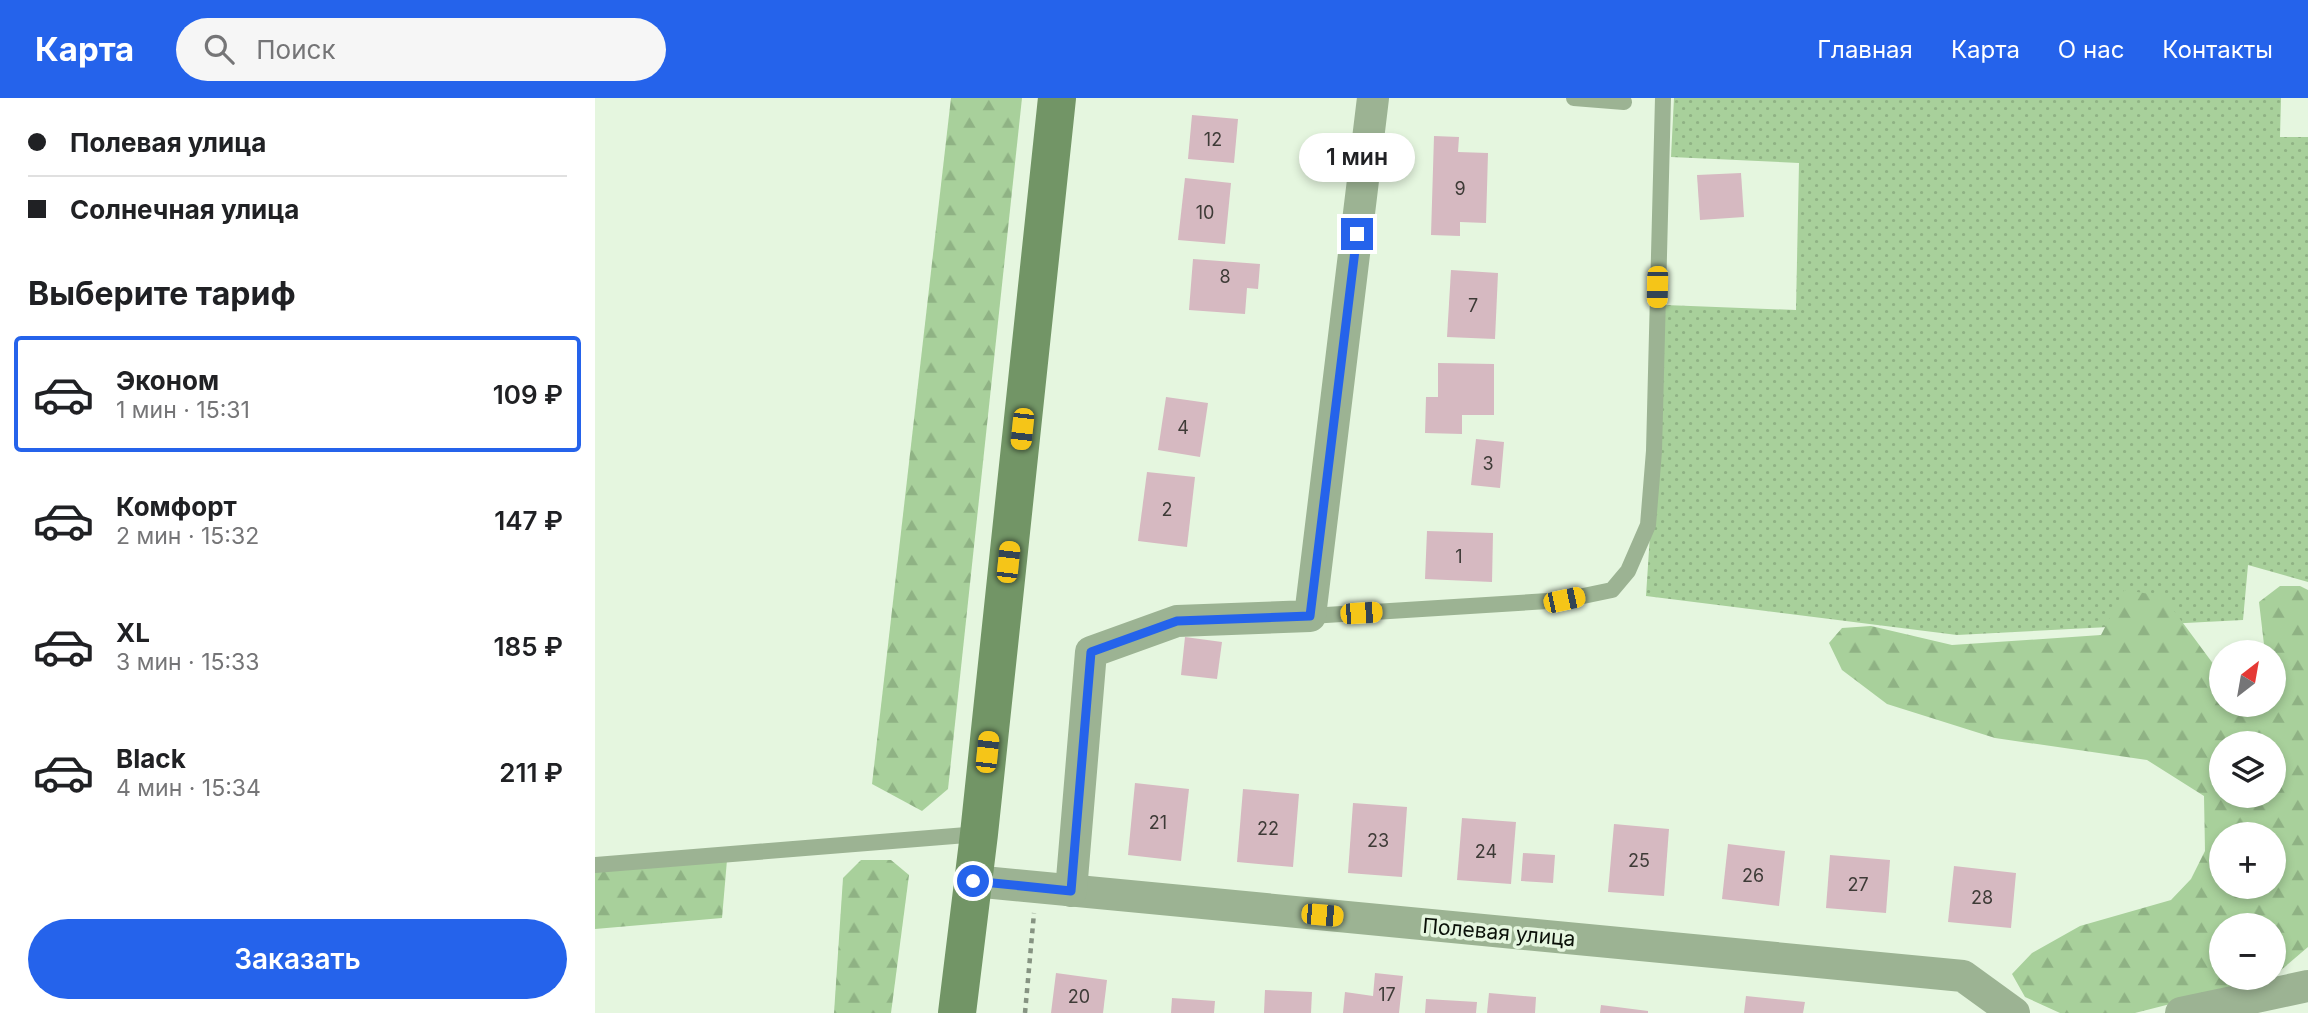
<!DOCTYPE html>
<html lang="ru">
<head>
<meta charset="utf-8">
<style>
	body { margin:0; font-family:Inter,sans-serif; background:#f6f6f6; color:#202124; height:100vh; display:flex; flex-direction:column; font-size:26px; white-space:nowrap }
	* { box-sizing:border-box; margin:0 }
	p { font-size:23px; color:#757577 }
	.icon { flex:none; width:38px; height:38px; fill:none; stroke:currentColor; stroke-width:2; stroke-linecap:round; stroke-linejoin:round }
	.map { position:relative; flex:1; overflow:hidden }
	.panel { display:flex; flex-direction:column; background:#fff; width:595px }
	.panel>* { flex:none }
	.guide { display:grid; align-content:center; height:154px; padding:0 28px; background:#fff }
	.needle { width:46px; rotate:31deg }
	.tools { position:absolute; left:1614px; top:542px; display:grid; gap:14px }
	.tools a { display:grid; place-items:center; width:77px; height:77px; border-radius:50%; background:#fff; box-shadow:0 4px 10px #0003; font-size:35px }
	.end { position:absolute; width:32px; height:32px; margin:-16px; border:9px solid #2563eb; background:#fff; box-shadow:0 0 0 4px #fff }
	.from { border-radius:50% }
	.bubble { position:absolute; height:49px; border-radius:24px; background:#fff; box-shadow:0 4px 10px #0003; font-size:23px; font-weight:600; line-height:49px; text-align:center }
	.car { position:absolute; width:21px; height:42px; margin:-21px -10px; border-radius:9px; box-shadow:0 0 5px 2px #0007; background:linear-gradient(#f5c518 24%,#345 0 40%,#f5c518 0 76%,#345 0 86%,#f5c518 0) }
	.guide b { display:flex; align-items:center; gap:24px; height:66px; font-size:26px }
	.guide b+b { border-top:2px solid #e0e0e0 }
	.guide i { width:18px; height:18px; background:#202124 }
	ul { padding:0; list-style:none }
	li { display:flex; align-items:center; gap:21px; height:116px; margin:0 14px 10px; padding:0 14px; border:4px solid transparent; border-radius:7px }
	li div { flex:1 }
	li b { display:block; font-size:26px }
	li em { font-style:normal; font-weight:600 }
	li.current { border-color:#2563eb }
	li>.icon { width:63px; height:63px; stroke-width:1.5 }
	h2 { padding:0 28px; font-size:32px; line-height:84px }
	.button { display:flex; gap:14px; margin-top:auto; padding:14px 28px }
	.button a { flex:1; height:80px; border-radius:42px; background:#2563eb; color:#fff; font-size:28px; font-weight:600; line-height:80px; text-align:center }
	header { display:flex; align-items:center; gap:42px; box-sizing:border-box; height:98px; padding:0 35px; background:#2563eb; color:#fff }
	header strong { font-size:33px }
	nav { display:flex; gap:38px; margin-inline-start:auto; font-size:24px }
	.search { width:490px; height:63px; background:#f6f6f6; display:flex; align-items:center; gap:18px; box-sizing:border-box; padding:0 24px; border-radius:38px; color:#757577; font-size:26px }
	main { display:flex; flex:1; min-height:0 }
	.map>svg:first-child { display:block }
	.grass { fill:url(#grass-dots) }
	.forest { fill:url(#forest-firs); fill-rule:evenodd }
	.building { fill:#d6b9c1 }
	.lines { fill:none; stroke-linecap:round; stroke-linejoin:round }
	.path { stroke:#869382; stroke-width:4.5; stroke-dasharray:5 5; stroke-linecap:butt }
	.service { stroke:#9cb393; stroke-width:16 }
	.minor { stroke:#9cb393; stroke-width:32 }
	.secondary { stroke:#729566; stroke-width:38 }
	.route { stroke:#2563eb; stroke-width:9 }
	.labels { text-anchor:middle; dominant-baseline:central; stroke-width:7; stroke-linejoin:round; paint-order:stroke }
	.number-label { font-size:18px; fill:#3e3b37 }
	.street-label { font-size:21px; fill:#0b1109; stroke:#e5f6df }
</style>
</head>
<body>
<header>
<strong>Карта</strong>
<div class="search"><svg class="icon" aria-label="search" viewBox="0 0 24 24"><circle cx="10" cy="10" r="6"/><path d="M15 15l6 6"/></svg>Поиск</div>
<nav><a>Главная</a><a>Карта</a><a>О нас</a><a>Контакты</a></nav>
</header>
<main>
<section class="panel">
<div class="guide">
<b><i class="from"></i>Полевая улица</b>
<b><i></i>Солнечная улица</b>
</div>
<h2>Выберите тариф</h2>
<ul>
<li class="current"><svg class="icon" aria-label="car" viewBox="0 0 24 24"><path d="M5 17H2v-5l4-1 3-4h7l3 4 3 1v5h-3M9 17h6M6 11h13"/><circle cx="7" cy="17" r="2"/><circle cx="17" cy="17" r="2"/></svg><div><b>Эконом</b><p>1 мин · 15:31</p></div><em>109 ₽</em></li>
<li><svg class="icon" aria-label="car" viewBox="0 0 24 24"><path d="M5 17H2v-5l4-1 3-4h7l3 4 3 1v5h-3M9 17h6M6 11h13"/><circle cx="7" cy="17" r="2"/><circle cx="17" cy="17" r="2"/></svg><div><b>Комфорт</b><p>2 мин · 15:32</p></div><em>147 ₽</em></li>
<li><svg class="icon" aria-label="car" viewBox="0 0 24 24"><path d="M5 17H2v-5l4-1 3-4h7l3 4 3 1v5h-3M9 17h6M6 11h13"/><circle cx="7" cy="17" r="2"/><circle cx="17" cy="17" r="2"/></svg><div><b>XL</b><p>3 мин · 15:33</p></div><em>185 ₽</em></li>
<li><svg class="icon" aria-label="car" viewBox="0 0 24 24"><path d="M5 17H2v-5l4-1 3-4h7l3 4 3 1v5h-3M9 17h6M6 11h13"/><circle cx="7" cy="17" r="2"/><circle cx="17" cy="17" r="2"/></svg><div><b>Black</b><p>4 мин · 15:34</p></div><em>211 ₽</em></li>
</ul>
<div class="button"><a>Заказать</a></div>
</section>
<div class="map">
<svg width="1713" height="915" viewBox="0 0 1713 915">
	<defs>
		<pattern id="grass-dots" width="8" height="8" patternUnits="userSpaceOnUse" patternTransform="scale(1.75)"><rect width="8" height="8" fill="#a8d09b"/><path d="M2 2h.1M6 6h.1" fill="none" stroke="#8fb284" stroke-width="1.8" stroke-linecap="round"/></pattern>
		<pattern id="forest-firs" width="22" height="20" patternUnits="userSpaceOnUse" patternTransform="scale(1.75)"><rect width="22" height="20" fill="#a8d09b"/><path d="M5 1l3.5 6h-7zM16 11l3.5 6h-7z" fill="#8fb284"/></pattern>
	</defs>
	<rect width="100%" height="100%" fill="#e5f6df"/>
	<!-- grass -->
	<polygon class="grass" points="1079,0 1686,0 1685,39 1713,39 1713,484 1653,467 1648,522 1362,537 1051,498 1070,207 1201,212 1204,65 1076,59"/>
	<!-- forest -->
	<g class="forest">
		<polygon points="356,0 427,0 353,691 327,713 277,686"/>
		<path d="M 1685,488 L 1705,488 L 1713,492 L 1713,849 L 1678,879 L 1678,828 L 1626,828 L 1626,880 L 1677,880 L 1540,915 L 1465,915 L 1430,899 L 1417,876 L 1437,855 L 1485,828 L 1576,802 L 1596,781 L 1610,753 L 1609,698 L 1552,662 L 1400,640 L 1292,606 L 1247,572 L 1234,545 L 1247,530 L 1276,528 L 1357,547 L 1506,537 L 1529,492 L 1568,498 L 1622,571 L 1626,570 L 1626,607 L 1678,607 L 1678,555 L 1670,555 L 1664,504 ZM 1626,646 L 1678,646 L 1678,698 L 1626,698 ZM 1626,737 L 1678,737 L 1678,789 L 1626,789 Z"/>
		<polygon points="132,762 127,820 0,831 0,774"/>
		<polygon points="266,762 296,762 314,777 296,915 239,915 248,780"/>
	</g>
	<!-- building -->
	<g class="building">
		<polygon points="597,17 643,21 639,65 593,61"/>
		<polygon points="839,38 864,39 863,54 893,55 891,125 865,124 865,138 836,137"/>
		<polygon points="1146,75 1149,119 1105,122 1102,77"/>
		<polygon points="590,80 636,85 630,146 583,142"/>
		<polygon points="598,161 665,166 663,191 652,190 650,216 594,212"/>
		<polygon points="856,172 903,175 900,241 852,239"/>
		<polygon points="843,265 899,266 899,317 867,317 867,336 830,335 831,299 843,299"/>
		<polygon points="571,299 613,305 605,359 563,352"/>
		<polygon points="881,341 909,344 905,390 876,387"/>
		<polygon points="552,374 600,379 592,449 543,443"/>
		<polygon points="832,433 898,435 897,484 830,481"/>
		<polygon points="590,539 627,544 622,581 586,577"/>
		<polygon points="540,685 594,691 586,763 533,757"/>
		<polygon points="648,691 704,696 698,769 642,764"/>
		<polygon points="758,705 812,709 807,779 753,775"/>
		<polygon points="867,720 921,724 916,786 862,782"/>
		<polygon points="1019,726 1074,731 1069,798 1013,794"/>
		<polygon points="1133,746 1190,753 1184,808 1127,801"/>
		<polygon points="928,755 960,757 958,785 926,783"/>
		<polygon points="1235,757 1295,762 1291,815 1231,810"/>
		<polygon points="1359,768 1421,775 1416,830 1353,824"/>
		<polygon points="461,875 512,882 508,915 456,915"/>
		<polygon points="780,875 808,878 804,915 748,915 750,894 778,898"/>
		<polygon points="670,892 717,894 716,915 669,915"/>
		<polygon points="894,895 941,899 940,915 892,915"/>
		<polygon points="1151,898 1210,904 1208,915 1149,915"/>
		<polygon points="577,900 620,903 619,915 576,915"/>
		<polygon points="831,901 882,904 881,915 830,915"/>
		<polygon points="1006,907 1053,913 1053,915 1005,915"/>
	</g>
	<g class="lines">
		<!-- path -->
		<polyline class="path" points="430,915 439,815"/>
		<!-- service -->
		<g class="service">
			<polyline points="979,0 1029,4"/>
			<polyline points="715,518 969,502 1017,492 1033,473 1053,427 1059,353 1068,0"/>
			<polyline points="0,767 384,736"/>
		</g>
		<!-- minor -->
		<g class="minor">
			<polyline points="378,783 1368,878 1419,915"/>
			<polyline points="476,793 496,554 582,523 715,518 778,0"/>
			<polyline points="1586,915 1713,888"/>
		</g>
		<!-- secondary -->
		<polyline class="secondary" points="362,915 384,736 462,0"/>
	</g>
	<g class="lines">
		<!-- route -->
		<polyline class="route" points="378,783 476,793 496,554 582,523 715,518 762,136"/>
	</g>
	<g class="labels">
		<!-- number labels -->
		<g class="number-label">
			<text x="618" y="41">12</text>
			<text x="865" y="90">9</text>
			<text x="610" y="114">10</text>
			<text x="630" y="178">8</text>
			<text x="878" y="207">7</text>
			<text x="588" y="329">4</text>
			<text x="893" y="365">3</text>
			<text x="572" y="411">2</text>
			<text x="864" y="458">1</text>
			<text x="563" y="724">21</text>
			<text x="673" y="730">22</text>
			<text x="783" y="742">23</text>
			<text x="891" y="753">24</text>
			<text x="1044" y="762">25</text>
			<text x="1158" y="777">26</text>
			<text x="1263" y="786">27</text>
			<text x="1387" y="799">28</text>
			<text x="792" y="896">17</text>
			<text x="484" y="898">20</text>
		</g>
		<!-- street labels -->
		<g class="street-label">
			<text transform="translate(904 834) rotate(5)">Полевая улица</text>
		</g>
	</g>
</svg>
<div class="tools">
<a><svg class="needle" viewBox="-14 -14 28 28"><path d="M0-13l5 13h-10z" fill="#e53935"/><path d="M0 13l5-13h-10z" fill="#757577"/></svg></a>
<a><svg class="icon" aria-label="layers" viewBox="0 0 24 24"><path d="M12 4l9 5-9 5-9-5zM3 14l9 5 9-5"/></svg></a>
<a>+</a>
<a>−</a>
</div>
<i class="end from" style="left:378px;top:783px"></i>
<i class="end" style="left:762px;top:136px"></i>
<div class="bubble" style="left:704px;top:35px;width:116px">1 мин</div>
<i class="car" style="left:1062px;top:189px;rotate:181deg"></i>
<i class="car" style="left:427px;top:331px;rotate:186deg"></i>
<i class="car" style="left:413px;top:464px;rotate:6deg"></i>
<i class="car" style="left:969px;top:502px;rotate:78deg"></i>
<i class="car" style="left:766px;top:515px;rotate:86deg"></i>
<i class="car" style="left:392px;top:654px;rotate:6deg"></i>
<i class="car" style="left:727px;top:817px;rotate:95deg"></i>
</div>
</main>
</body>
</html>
